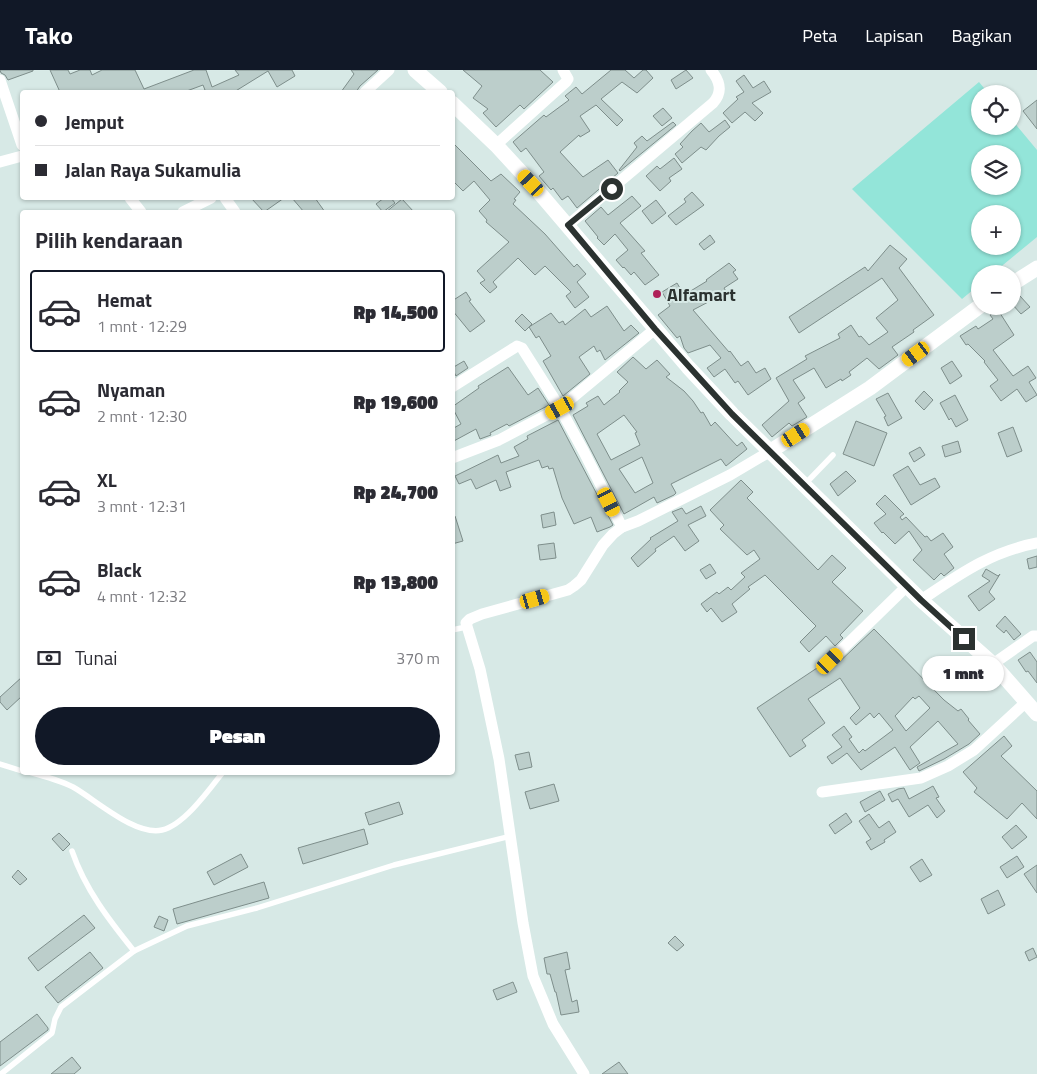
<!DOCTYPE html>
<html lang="id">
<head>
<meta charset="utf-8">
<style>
	body { margin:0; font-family:"Titillium Web",sans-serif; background:#f7f7f7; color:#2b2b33; height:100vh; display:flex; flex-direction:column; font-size:19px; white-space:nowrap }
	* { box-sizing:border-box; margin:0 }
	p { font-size:16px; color:#7c7c81 }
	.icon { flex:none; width:28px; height:28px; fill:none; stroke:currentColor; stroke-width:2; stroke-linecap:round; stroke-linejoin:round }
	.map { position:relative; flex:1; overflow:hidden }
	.side { position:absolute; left:20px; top:140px; width:435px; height:565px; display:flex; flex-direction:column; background:#fff; border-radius:5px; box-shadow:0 1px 4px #0004 }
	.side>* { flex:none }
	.top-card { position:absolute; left:20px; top:20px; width:435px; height:110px; border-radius:5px; box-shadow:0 1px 4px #0004; display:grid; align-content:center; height:110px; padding:0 15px; background:#fff }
	.fabs { position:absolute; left:971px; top:15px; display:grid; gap:10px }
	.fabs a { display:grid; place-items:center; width:50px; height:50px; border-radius:50%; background:#fff; box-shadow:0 1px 4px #0004; font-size:25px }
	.end { position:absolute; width:22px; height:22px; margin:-11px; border:6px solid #2b3230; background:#fff; box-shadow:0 0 0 2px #fff }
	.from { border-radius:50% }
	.bubble { position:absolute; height:35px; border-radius:18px; background:#fff; box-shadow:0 1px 4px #0004; font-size:16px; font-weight:800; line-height:35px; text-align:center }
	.car { position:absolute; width:15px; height:30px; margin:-15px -8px; border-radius:6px; box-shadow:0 0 4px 1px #0007; background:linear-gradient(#f5c518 24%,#345 0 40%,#f5c518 0 76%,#345 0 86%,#f5c518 0) }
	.top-card b { display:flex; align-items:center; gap:18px; height:48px; font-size:19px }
	.top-card b+b { border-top:1px solid #e1e1e2 }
	.top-card i { width:12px; height:12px; background:#2b2b33 }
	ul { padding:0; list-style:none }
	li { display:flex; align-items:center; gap:15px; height:82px; margin:0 10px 8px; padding:0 5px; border:2px solid transparent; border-radius:5px }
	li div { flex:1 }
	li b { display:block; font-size:19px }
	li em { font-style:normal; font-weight:800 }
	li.active { border-color:#111827 }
	li>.icon { width:45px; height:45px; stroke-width:1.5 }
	h2 { padding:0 15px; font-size:22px; line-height:60px }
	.pay { display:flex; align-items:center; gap:12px; height:55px; padding:0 15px; font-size:19px }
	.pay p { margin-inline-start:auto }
	.button { display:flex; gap:10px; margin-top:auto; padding:10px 15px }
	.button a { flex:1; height:58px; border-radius:30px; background:#111827; color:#fff; font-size:20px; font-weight:800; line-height:58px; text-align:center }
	header { display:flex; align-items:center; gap:30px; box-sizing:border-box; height:70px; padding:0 25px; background:#111827; color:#fff }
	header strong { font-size:24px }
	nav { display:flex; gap:28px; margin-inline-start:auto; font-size:18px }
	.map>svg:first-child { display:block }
	.green { fill:#93e5d9; fill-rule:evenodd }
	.building { fill:#bccecb; stroke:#7e8e8b; fill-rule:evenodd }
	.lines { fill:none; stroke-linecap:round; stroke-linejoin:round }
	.lane { stroke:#fff; stroke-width:5.5 }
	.street { stroke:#fff; stroke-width:11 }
	.secondary { stroke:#fff; stroke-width:15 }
	.route { stroke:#2b3230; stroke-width:6 }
	.poi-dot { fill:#af2058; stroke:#d7e9e6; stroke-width:2 }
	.labels { text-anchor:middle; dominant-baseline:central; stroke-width:4; stroke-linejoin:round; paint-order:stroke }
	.poi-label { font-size:18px; font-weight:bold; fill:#2b3230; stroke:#d7e9e6; text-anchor:start }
</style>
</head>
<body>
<header>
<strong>Tako</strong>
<nav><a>Peta</a><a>Lapisan</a><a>Bagikan</a></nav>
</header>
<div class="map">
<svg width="1037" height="1004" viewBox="0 0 1037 1004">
	<rect width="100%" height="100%" fill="#d7e9e6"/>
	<!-- green -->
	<path class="green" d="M 979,12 L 989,24 L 980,24 L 980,56 L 1012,56 L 1013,51 L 1037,80 L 1037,167 L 992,204 L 980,204 L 980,214 L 962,229 L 852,119 ZM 980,84 L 1012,84 L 1012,116 L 980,116 ZM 980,144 L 1012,144 L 1012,176 L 980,176 Z"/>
	<!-- building -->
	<g class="building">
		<polygon points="0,0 33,0 33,1 8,10 5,5 1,3"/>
		<polygon points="50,0 68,0 70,4 80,0 90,0 92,5 102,0 135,0 144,19 194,0 206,0 212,17 239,5 235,0 292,0 295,6 277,17 268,1 234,22 200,22 205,20 203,15 184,22 60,22"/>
		<polygon points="351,0 378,0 360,16 356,22 341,22 354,4"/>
		<polygon points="463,0 540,0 553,12 524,39 520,35 496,57 483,43 488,39 473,28 482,16"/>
		<polygon points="611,0 625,0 634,8 643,0 646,0 653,8 637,23 622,12 601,29 623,50 617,56 596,35 580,46 590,61 580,67 579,65 560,82 583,107 608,90 618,103 577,138 568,126 562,130 553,118 551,120 539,106 544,102 526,78 521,82 513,72 544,45 546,47 569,30 565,26 576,17 582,24"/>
		<polygon points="686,0 693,8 676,19 671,10"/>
		<polygon points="744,5 753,18 764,11 771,22 752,33 763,43 755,51 745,42 732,53 723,43 738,29 736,27 744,22 736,11"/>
		<polygon points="1037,30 1037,59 1023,41"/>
		<polygon points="663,38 672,48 662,56 653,46"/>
		<polygon points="725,50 730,57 719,66 706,80 701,77 682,93 675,84 683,77 680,74 692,61 701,53 709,62"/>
		<polygon points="673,52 676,55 620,101 619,100 637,77 634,73 642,66 647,71"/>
		<polygon points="452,72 491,111 501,104 520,122 514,129 516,130 513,134 545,164 574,197 577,194 586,204 577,212 589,227 575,238 566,226 571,222 545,196 535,205 518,188 493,212 497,217 490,223 480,213 485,210 477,201 509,172 486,152 487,150 479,141 490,130 474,111 463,121 452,110"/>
		<polygon points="674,88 682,99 669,108 671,111 660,121 646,106 657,96 660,99"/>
		<polygon points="692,122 704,135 676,155 668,146 686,132 684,129"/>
		<polygon points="632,126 641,136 620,153 645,181 641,183 659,205 645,215 634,202 631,205 624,197 623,198 616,190 628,180 615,164 604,175 597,168 598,167 585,151 601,137 608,145"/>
		<polygon points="251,128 284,128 264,142"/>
		<polygon points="292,128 315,128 325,142 304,142"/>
		<polygon points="384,128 391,128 395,133 383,142 376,134"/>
		<polygon points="402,129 414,142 386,142"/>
		<polygon points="656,130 666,143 652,154 642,141"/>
		<polygon points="710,165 715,172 704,180 699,174"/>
		<polygon points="890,175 907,189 899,198 934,245 913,260 914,262 892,277 898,285 879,299 867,288 849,302 851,305 842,311 841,309 826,318 814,298 793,310 805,328 798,333 807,347 792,356 789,353 772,367 762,355 789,331 776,308 807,289 805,286 840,268 838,264 851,255 859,267 861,266 869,275 888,262 876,248 898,230 882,208 799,263 789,247 865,197 868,201"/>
		<polygon points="729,193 736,200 733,202 738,209 724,218 727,223 715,231 714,229 693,240 729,282 730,281 741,296 748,291 756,303 765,298 771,309 748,325 738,311 735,313 725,299 714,307 707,298 721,288 710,275 688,283 684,278 680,266 677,268 658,245 670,236 662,222 677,213 684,225 707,211 706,210"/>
		<polygon points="466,222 471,230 469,231 485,251 470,262 452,240 452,231"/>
		<polygon points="1020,226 1030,237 1021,244 1012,234"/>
		<polygon points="607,236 624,261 631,255 639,263 605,290 600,280 597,282 594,276 579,287 590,304 563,326 543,291 551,286 539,266 536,268 529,257 551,243 559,253 563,251 565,255 585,239 591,247"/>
		<polygon points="998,240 1014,265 993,280 1013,306 1028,296 1036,308 1029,312 1037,325 1026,332 1017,319 1001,331 990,316 998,310 984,292 985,291 968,274 966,275 960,266 976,256 978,259 993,249 990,245"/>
		<polygon points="522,244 532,254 525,261 515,251"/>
		<path d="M 633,287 L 646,299 L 657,290 L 670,304 L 666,307 L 684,321 L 693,331 L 701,343 L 703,342 L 711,356 L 715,352 L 737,376 L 742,372 L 747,379 L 726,396 L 721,389 L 671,414 L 676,423 L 674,425 L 657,433 L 654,427 L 624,444 L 573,345 L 588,336 L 586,333 L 598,326 L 604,335 L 620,322 L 619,321 L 628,312 L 617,302 ZM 624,345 L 637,362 L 635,363 L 640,375 L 611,390 L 597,364 ZM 642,387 L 653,413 L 635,423 L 619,399 Z"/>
		<polygon points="464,291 468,298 456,306 452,298"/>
		<polygon points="952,291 962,306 950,314 941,298"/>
		<polygon points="508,297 528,325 538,318 549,335 509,356 507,354 490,363 491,365 480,369 476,359 452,372 452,359 461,354 452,337 479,318 478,316"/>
		<polygon points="924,321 933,330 924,340 915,331"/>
		<polygon points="888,323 902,348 888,356 884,347 886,346 876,329"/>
		<polygon points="955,325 968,350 956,357 951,348 949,350 940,333"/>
		<polygon points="558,350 613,455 610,457 597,462 591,447 574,454 562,428 553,398 549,399 548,396 542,398 539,390 506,402 511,417 500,421 496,410 476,419 471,409 459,414 455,406 498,385 501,393 519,386 514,377 528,369 527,366"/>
		<polygon points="856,351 887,363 874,396 843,384"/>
		<polygon points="1013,357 1022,381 1007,387 998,363"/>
		<polygon points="958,371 961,382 945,387 942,376"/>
		<polygon points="920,377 925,385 914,392 909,383"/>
		<polygon points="908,396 920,415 935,408 940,417 911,435 893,405"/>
		<polygon points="846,401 856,411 838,426 830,414"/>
		<polygon points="741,410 753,422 747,428 818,500 832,485 846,498 832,512 863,541 840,565 843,568 835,576 826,566 809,582 800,572 816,556 765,505 748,517 750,519 732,534 737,542 722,552 711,538 707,542 701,534 717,522 719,524 728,517 731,520 745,507 741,503 760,489 754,480 747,485 720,459 724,455 710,440"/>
		<polygon points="885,425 904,444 900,447 902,450 906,447 925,467 927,466 931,471 943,463 953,477 944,484 954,498 944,506 941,503 934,510 913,490 922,480 909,461 895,474 883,462 882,463 874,453 886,444 876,434"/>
		<polygon points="701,436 706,446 688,455 699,471 685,481 674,466 655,479 656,481 638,497 631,488 632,487 651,469 650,468 678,451 672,442 682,438 686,444"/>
		<polygon points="554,442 556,455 543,458 541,445"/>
		<polygon points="452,446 455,446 463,471 452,474"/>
		<polygon points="554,473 556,488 540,490 538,475"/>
		<polygon points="1037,486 1037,497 1029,499 1027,489"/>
		<polygon points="710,494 716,503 706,509 700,500"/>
		<polygon points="986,499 998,506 1000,504 989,522 995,529 979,541 968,526 990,511 982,506"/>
		<polygon points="1005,546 1021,564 1014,570 1006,560 1004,563 996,556"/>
		<path d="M 874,559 L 944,630 L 958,641 L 961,639 L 969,649 L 968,650 L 980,664 L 969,674 L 944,689 L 919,701 L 917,697 L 958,674 L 938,651 L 910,677 L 920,693 L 910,700 L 895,677 L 861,700 L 847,683 L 832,694 L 827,687 L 842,677 L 832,665 L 844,656 L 852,667 L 849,669 L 859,683 L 863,679 L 865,681 L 893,660 L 879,643 L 874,648 L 870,643 L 856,655 L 850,648 L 860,638 L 840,608 L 808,629 L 825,653 L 802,670 L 806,676 L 790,687 L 757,638 L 820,596 L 825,604 L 830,598 L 835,596 ZM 919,626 L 930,638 L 906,661 L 895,646 L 913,627 L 915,629 Z"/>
		<polygon points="1030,582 1037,592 1037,613 1028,601 1026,602 1018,590"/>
		<polygon points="22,607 22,626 7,640 0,632 0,627"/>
		<polygon points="1004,666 1012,676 1001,686 1037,721 1037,749 1022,733 1007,749 974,722 977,718 963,702"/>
		<polygon points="529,682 532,697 519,700 515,685"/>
		<polygon points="554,714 559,731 530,739 525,722"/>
		<polygon points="933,716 939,727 936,728 945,741 937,748 928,735 909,747 898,729 892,732 888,724 898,719 904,718 909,729"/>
		<polygon points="880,721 885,730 865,742 860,732"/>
		<polygon points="399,732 403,744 369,755 365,743"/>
		<polygon points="846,743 852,752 835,764 829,755"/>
		<polygon points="869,744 879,758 889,751 896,762 884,770 885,772 871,780 866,772 871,769 859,751"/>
		<polygon points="1016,755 1027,767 1012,779 1002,767"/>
		<polygon points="364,759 368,774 303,794 298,778"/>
		<polygon points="59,763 70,774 63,781 52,769"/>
		<polygon points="241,784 248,797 214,815 207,802"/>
		<polygon points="1017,786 1024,797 1007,808 1000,797"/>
		<polygon points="922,789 932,805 920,812 910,797"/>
		<polygon points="1037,795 1037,823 1024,804"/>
		<polygon points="18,800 27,809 20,815 12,807"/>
		<polygon points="264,812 269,828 177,854 173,839"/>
		<polygon points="998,820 1005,835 988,844 981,829"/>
		<polygon points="84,845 95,858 38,901 28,888"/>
		<polygon points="159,846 168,850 164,861 154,857"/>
		<polygon points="675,866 684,875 677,881 668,873"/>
		<polygon points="1033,878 1037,887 1029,891 1025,882"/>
		<polygon points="90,882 103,898 58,933 45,917"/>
		<polygon points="567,882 570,899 565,900 572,932 577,930 579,942 561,945 556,922 555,922 550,904 547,904 544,888"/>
		<polygon points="513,912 517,922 497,930 493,920"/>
		<polygon points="37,944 48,958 48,960 0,996 0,972"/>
		<polygon points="72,987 81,998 74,1004 51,1004"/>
		<polygon points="619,992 628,1004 602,1004"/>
	</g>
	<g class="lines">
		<!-- lane -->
		<g class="lane">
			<polyline points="805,414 833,385"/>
			<polyline points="452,560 466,557"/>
			<polyline points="0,694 22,701"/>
			<path d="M 29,702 C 44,706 59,710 73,717 C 96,730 135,766 162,760 C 184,755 209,720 223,702"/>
			<path d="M 72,781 C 85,819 109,850 134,881"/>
			<polyline points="1,1004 52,963 55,949 61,937 134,881 187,856 257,838 394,795 511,766"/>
		</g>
		<!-- street -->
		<g class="street">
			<polyline points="0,10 22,75"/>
			<polyline points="365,22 389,0"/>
			<polyline points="496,75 566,12 568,9 563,0"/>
			<polyline points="0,92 22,86"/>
			<polyline points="130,128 141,142"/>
			<polyline points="225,128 235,142"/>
			<polyline points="183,142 211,128"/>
			<path d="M 568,155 L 713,33 C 723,22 720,11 711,0"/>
			<polyline points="452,317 514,278 517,276 522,278 560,338 584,382 622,457"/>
			<polyline points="452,388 499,370 560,338 655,259"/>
			<path d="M 921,530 C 960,504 990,482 1037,473"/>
			<polyline points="830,591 907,516"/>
			<polyline points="993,594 1033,566 1037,566"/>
			<polyline points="822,722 921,708 948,696 974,680 1025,633"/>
			<polyline points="584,1004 553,954 533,906 523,853 499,689 480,599 466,553 470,549 482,544 568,520 574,516 581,510 603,475 613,464 622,457 638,451 730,405 769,382"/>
		</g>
		<!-- secondary -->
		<g class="secondary">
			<polyline points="415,0 440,22"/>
			<polyline points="452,33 496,75 531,113 688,297 732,344 921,530 993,594 1037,644"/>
			<polyline points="1012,214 1037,198"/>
			<polyline points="769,382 870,318 980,236"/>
		</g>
	</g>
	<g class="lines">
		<!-- route -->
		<polyline class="route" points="612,119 568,155 655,259 732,344 921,530 964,569"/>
	</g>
	<!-- markers -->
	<circle class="poi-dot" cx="657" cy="224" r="5"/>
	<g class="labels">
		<!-- poi labels -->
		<g class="poi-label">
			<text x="667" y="224">Alfamart</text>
		</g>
	</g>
</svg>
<div class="fabs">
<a><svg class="icon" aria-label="locate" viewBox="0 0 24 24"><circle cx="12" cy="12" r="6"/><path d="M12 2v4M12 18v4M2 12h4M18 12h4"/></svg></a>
<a><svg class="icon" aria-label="layers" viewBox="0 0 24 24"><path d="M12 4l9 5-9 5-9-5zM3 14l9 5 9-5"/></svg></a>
<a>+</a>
<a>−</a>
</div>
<i class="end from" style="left:612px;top:119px"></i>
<i class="end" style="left:964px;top:569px"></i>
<div class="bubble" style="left:922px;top:586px;width:82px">1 mnt</div>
<i class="car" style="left:531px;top:113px;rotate:317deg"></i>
<i class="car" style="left:916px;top:284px;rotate:234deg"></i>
<i class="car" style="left:560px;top:338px;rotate:241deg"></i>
<i class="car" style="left:796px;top:365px;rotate:58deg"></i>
<i class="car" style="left:609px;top:432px;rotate:153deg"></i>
<i class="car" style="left:535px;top:529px;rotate:74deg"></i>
<i class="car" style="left:830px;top:591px;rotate:46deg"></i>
<div class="top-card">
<b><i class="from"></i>Jemput</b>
<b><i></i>Jalan Raya Sukamulia</b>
</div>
<section class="side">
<h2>Pilih kendaraan</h2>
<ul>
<li class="active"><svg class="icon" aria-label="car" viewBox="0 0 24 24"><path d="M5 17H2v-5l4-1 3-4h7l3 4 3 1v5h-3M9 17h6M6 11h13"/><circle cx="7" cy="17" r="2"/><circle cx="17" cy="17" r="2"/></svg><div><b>Hemat</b><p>1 mnt · 12:29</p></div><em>Rp 14,500</em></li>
<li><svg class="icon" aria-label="car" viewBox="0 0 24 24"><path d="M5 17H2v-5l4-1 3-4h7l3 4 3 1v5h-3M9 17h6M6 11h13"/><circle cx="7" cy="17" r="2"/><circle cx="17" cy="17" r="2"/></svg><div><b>Nyaman</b><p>2 mnt · 12:30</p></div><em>Rp 19,600</em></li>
<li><svg class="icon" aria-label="car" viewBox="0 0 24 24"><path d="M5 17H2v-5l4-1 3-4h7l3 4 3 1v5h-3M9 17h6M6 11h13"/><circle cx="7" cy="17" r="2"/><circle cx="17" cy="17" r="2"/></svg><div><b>XL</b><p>3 mnt · 12:31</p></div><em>Rp 24,700</em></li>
<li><svg class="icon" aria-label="car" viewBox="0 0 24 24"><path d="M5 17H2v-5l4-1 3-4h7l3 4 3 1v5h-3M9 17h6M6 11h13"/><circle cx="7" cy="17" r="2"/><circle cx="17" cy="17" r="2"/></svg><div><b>Black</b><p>4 mnt · 12:32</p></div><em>Rp 13,800</em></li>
</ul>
<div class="pay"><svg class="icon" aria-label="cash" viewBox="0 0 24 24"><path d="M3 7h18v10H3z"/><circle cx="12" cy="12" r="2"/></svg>Tunai<p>370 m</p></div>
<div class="button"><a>Pesan</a></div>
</section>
</div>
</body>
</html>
